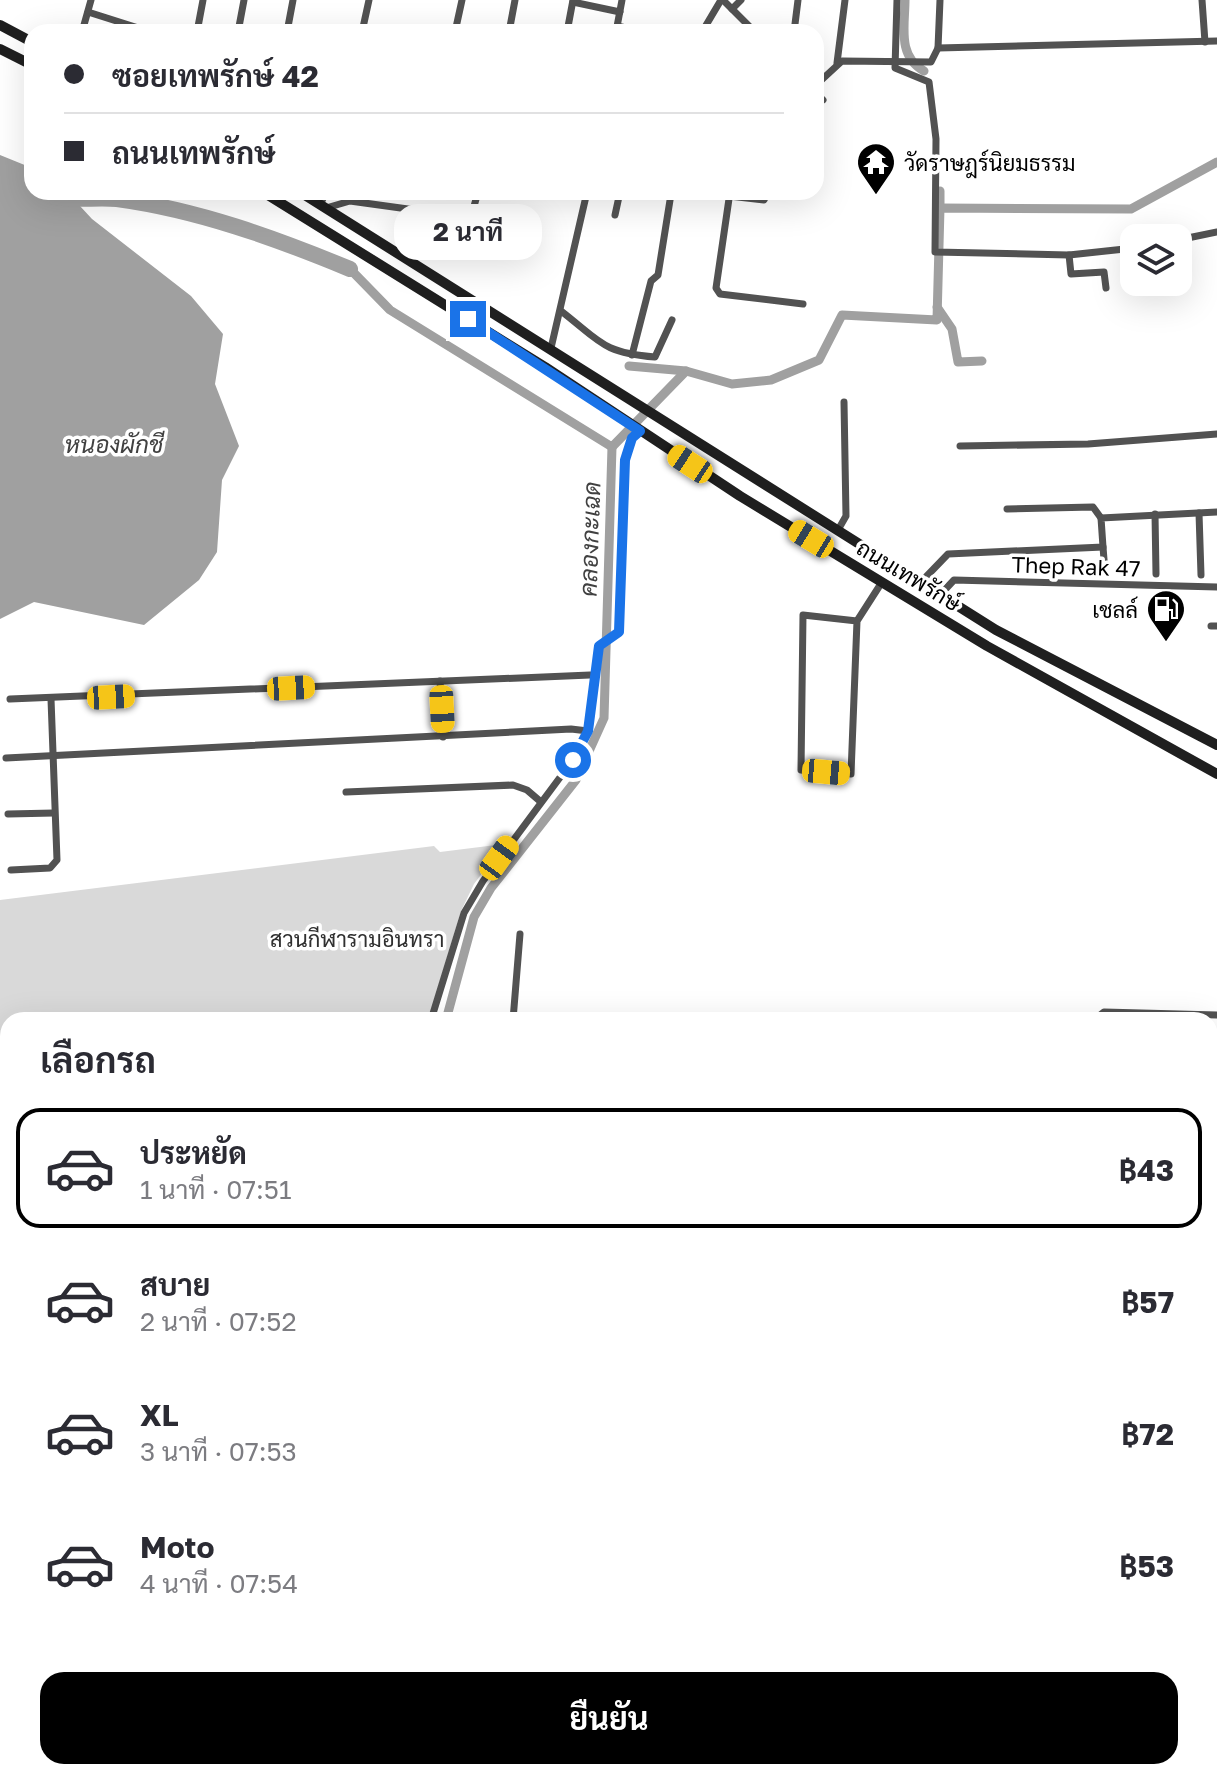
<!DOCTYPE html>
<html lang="th">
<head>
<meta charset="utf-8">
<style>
	body { margin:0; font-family:"Golos Text",Sarabun,sans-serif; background:#f2f2f3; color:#2b2b33; height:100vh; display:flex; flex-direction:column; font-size:30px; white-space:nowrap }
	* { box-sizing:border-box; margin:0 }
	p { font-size:26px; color:#7c7c81 }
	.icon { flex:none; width:44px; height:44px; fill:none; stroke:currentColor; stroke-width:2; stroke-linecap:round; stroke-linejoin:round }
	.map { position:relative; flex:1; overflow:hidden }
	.panel { position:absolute; left:0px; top:1012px; width:1218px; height:768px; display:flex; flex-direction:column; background:#fff; border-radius:24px 24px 0 0; box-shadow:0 8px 32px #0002 }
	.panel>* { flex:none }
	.guide { position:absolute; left:24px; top:24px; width:800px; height:176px; border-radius:24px; box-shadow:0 8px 32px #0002; display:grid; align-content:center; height:176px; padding:0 40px; background:#fff }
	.controls { position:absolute; left:1120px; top:224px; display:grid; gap:16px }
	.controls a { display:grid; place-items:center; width:72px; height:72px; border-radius:16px; background:#fff; box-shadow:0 8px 32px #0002; font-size:40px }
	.end { position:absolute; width:36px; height:36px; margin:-18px; border:10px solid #1a73e8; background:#fff; box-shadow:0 0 0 4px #fff }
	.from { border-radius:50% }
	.bubble { position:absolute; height:56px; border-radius:24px; background:#fff; box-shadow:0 8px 32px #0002; font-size:26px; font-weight:700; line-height:56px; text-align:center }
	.car { position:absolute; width:24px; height:48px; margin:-24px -12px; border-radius:10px; box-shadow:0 0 6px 2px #0007; background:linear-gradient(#f5c518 24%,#345 0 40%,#f5c518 0 76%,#345 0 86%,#f5c518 0) }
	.guide b { display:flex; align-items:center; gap:28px; height:76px; font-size:30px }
	.guide b+b { border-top:2px solid #e1e1e2 }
	.guide i { width:20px; height:20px; background:#2b2b33 }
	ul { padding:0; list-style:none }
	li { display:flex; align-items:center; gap:24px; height:120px; margin:0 16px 12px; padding:0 24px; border:4px solid transparent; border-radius:24px }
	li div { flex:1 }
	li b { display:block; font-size:30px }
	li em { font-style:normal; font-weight:700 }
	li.selected { border-color:#000 }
	li>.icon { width:72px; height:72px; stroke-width:1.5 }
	h2 { padding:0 40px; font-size:36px; line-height:96px }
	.primary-button { display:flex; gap:16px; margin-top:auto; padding:16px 40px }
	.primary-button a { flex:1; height:92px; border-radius:24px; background:#000; color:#fff; font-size:32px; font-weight:700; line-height:92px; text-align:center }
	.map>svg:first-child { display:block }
	.green { fill:#d9d9d9 }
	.water { fill:#a0a0a0 }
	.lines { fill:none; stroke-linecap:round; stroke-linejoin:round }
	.canal { stroke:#a0a0a0; stroke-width:9 }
	.river { stroke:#a0a0a0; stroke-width:16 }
	.minor { stroke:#525252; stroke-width:7 }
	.tertiary { stroke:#525252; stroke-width:9 }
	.secondary { stroke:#1f1f1f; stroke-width:10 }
	.route { stroke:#1a73e8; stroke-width:10 }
	.labels { text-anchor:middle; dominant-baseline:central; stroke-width:7; stroke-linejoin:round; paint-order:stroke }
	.poi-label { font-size:22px; fill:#000; stroke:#fff; text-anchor:start }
	.street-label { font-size:22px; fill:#000; stroke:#fff }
	.park-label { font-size:22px; fill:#303030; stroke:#fff }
	.water-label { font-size:24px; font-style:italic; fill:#414141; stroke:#fff }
</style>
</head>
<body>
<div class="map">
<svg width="1217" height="1780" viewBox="0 0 1217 1780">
	<rect width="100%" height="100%" fill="#fff"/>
	<!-- green -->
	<polygon class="green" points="504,844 474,884 461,911 428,1020 8,1020 8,1109 0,1109 0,900 434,846 440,852"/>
	<!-- water -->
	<polygon class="water" points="0,155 32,168 32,192 67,192 92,219 191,296 223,334 215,384 239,446 222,480 217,552 199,580 144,625 34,602 0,619"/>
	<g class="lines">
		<!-- canal -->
		<g class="canal">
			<path d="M 905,0 C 905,26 897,56 924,71"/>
			<polyline points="940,208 940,191"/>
			<polyline points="350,269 390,310 612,447 686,371"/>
			<polyline points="937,307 952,329 958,362 982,361"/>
			<polyline points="629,366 686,371 732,384 771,380 819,360 842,315 937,320 940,208 1131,209 1217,162"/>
			<polyline points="446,1020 474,917 491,888 576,780 604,718 612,447"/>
			<polyline points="1210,1711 1217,1710"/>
			<polyline points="382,1780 386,1772"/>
		</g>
		<!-- river -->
		<path class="river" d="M 55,197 C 76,201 96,197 117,199 C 198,210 275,238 350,269"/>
		<!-- minor -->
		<g class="minor">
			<polyline points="723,0 755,32"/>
			<polyline points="897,0 895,68 929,82 936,139 935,252 1069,255 1134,248"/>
			<polyline points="1202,0 1205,42"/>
			<polyline points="573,2 620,12"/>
			<polyline points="732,9 741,0"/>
			<polyline points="88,12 151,32"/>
			<polyline points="617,26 644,32"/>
			<polyline points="82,32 91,0"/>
			<polyline points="197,32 203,0"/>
			<polyline points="238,32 244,0"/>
			<polyline points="287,32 293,0"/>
			<polyline points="362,32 369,0"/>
			<polyline points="455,32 462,0"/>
			<polyline points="509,32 515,0"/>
			<polyline points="567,32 573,0"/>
			<polyline points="616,32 622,0"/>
			<polyline points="702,32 721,0"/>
			<polyline points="794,32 798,0"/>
			<polyline points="938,48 1217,41"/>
			<polyline points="837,63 845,0"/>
			<polyline points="816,85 842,61 931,62 938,48 940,0"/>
			<polyline points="816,93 823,100 816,105"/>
			<polyline points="677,192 693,192"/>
			<polyline points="730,192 716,288 720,294 803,304"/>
			<polyline points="729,196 764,200 768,192"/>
			<polyline points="320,205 326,192"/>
			<polyline points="326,208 350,201 473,218"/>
			<polyline points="615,215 620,192"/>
			<polyline points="1178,240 1217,232"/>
			<polyline points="462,249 478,192"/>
			<polyline points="1069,255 1071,274 1104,272 1106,288"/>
			<path d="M 561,311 C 600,341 602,353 655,357 L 672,320"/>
			<polyline points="551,348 587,192"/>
			<polyline points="632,355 651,281 658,275 671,194 675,192"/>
			<polyline points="960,446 1088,444 1217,434"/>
			<polyline points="1007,509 1093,507 1101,518"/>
			<polyline points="1199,513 1201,575"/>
			<polyline points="1155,514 1156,574"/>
			<polyline points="838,530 846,516 844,402"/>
			<polyline points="1103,547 1105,572"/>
			<polyline points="921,582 948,554 1103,547 1101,518 1217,512"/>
			<polyline points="940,595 954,580 1217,587"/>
			<polyline points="857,621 803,615 801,770 851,774 857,621 882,582"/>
			<polyline points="1211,626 1217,626"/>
			<polyline points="440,681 443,737"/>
			<polyline points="10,699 590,675"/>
			<polyline points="6,758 571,729 588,731"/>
			<polyline points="346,792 513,785 527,790 541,802"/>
			<polyline points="8,814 54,813"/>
			<polyline points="11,870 50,868 57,860 51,699"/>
			<polyline points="431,1020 464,913 483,881 573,760 588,731 599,646 619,632 625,460 632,438 640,431"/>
			<polyline points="513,1020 520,934"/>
			<polyline points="1094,1020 1104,1012 1217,1015"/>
			<polyline points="1210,1317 1217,1316"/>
			<polyline points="1210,1428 1217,1428"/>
			<polyline points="0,1491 8,1495"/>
			<polyline points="1210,1491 1217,1491"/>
			<polyline points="0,1535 8,1521"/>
			<polyline points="0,1613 8,1617"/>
			<polyline points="1210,1630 1217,1629"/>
			<polyline points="0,1739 8,1743"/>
			<polyline points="59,1772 74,1780"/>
			<polyline points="287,1772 302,1780"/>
			<polyline points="509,1772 523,1780"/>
			<polyline points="309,1780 314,1772"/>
			<polyline points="568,1780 573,1772"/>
			<polyline points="670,1780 675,1772"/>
			<polyline points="827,1780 831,1772"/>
			<polyline points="1068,1780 1069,1772"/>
		</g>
		<!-- tertiary -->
		<g class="tertiary">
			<polyline points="0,1361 8,1366"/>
			<polyline points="738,1772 753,1780"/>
		</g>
		<!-- secondary -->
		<g class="secondary">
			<polyline points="0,25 32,42"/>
			<polyline points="0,49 32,65"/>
			<polyline points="263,192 545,367 740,496 987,646 1217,774"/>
			<polyline points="300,192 996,630 1217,745"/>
		</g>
	</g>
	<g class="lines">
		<!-- route -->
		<polyline class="route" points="468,319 640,431 632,438 625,460 619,632 599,646 588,731 573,760"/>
	</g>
	<!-- icons -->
	<defs>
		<symbol id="temple-pin" viewBox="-11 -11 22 30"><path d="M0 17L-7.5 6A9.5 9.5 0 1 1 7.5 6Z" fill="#000" stroke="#fff"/><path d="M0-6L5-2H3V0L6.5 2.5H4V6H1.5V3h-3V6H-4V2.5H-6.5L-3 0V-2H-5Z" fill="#fff"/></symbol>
		<symbol id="fuel-pin" viewBox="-11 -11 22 30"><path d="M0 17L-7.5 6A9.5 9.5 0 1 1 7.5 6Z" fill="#000" stroke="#fff"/><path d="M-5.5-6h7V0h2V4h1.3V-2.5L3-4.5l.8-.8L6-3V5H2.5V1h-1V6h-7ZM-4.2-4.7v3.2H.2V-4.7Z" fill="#fff"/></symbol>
	</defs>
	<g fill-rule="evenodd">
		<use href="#temple-pin" x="854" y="140" width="44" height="60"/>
		<use href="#fuel-pin" x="1144" y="587" width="44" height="60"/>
	</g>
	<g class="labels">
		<!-- poi labels -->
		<g class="poi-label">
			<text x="904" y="162">วัดราษฎร์นิยมธรรม</text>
			<text x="1138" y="609" text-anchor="end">เชลล์</text>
		</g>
		<!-- street labels -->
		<g class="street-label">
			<text transform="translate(1076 566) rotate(2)">Thep Rak 47</text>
			<text transform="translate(909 575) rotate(31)">ถนนเทพรักษ์</text>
		</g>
		<!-- park labels -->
		<g class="park-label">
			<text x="357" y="938">สวนกีฬารามอินทรา</text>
		</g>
		<!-- water labels -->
		<g class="water-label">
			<text x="114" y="443">หนองผักชี</text>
			<text transform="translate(589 539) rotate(-88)">คลองกะเฉด</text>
		</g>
	</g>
</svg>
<div class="controls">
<a><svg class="icon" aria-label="layers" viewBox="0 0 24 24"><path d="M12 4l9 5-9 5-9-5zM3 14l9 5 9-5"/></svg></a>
</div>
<i class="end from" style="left:573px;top:760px"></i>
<i class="end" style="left:468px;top:319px"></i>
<div class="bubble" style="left:394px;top:204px;width:148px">2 นาที</div>
<i class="car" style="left:690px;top:464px;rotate:303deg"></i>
<i class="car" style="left:811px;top:539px;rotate:301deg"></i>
<i class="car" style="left:291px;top:688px;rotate:87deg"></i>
<i class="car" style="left:111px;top:697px;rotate:87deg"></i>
<i class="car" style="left:442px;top:709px;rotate:177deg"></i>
<i class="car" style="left:826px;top:772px;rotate:95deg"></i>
<i class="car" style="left:499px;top:858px;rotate:36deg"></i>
<div class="guide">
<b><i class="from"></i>ซอยเทพรักษ์ 42</b>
<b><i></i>ถนนเทพรักษ์</b>
</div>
<section class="panel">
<h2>เลือกรถ</h2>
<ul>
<li class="selected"><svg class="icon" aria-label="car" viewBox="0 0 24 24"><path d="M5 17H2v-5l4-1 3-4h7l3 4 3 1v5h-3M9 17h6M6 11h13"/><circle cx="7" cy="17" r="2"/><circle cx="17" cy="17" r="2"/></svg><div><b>ประหยัด</b><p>1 นาที · 07:51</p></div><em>฿43</em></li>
<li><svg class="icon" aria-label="car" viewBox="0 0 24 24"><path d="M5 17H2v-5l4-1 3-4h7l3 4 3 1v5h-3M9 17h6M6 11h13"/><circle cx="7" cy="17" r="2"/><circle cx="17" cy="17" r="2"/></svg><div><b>สบาย</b><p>2 นาที · 07:52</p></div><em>฿57</em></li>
<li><svg class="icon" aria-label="car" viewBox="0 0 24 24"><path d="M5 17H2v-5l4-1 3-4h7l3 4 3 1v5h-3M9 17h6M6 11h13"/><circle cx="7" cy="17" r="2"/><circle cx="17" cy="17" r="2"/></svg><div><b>XL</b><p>3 นาที · 07:53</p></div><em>฿72</em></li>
<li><svg class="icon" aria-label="car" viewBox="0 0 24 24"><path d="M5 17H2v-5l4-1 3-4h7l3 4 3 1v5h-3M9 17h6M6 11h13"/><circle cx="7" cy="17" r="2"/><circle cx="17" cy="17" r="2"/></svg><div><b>Moto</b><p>4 นาที · 07:54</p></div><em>฿53</em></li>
</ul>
<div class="primary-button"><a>ยืนยัน</a></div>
</section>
</div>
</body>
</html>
